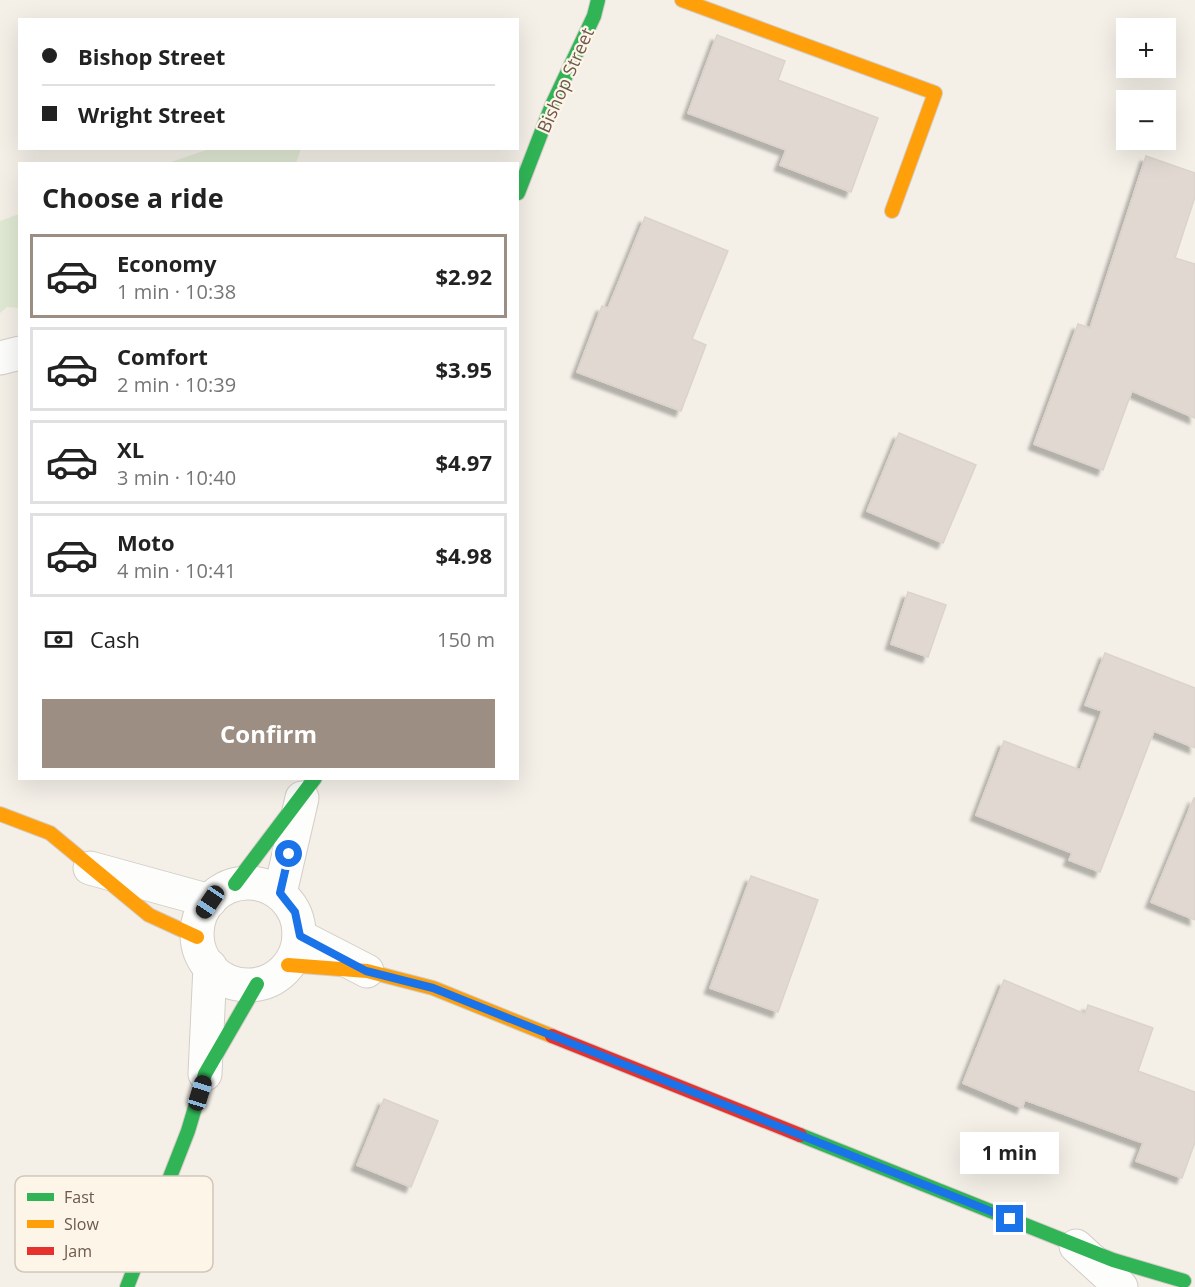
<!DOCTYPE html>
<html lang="en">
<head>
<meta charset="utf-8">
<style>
	body { margin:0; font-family:"Open Sans",sans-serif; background:#f2f2f2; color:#222; height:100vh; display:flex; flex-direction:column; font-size:22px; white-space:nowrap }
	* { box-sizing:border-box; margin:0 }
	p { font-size:20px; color:#767676 }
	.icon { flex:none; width:33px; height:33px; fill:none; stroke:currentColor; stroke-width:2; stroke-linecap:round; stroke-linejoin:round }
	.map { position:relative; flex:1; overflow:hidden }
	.side { position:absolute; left:18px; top:162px; width:501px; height:618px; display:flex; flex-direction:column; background:#fff; border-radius:0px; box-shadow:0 6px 24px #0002 }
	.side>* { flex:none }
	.top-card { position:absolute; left:18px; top:18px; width:501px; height:132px; border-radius:0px; box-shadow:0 6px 24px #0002; display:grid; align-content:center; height:132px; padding:0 24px; background:#fff }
	.tools { position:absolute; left:1116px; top:18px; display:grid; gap:12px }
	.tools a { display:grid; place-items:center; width:60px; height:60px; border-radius:0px; background:#fff; box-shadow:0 6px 24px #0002; font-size:30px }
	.end { position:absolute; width:27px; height:27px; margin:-14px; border:8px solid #1a73e8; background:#fff; box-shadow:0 0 0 3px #fff }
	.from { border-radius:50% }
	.bubble { position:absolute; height:42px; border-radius:0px; background:#fff; box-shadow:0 6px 24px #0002; font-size:20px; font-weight:700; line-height:42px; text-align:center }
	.car { position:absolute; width:18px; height:36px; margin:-18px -9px; border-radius:8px; box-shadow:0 0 4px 2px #0007; background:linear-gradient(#222 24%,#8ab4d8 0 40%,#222 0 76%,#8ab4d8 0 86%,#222 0) }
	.top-card b { display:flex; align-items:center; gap:21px; height:57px; font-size:22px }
	.top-card b+b { border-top:2px solid #e0e0e0 }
	.top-card i { width:15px; height:15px; background:#222 }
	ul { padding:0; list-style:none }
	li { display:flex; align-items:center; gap:18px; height:84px; margin:0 12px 9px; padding:0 12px; border:3px solid #e0e0e0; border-radius:0px }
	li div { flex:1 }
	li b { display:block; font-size:22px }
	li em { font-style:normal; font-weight:700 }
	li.current { border-color:#9c8e83 }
	li>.icon { width:54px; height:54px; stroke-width:1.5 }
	h2 { padding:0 24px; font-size:27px; line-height:72px }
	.pay { display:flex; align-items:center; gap:15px; height:66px; padding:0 24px; font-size:22px }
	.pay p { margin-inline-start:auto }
	.action { display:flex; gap:12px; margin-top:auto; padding:12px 24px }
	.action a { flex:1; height:69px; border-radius:0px; background:#9c8e83; color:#fff; font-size:24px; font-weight:700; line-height:69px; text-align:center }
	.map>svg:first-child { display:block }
	.green { fill:#e0e9d4 }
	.building { fill:#e0d8d1; stroke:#dcd3cb; stroke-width:1.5; filter:url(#shadow) }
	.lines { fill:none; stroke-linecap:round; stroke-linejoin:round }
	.street-casing { stroke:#d3cdc6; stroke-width:35 }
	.fast-casing { stroke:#d3cdc7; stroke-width:16 }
	.slow-casing { stroke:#d3cdc7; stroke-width:16 }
	.jam-casing { stroke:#d3cdc7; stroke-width:16 }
	.street { stroke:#fdfdfc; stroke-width:33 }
	.fast { stroke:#30b455; stroke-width:14 }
	.slow { stroke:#ff9f0a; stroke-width:14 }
	.jam { stroke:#e5322d; stroke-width:14 }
	.route { stroke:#1a73e8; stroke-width:8 }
	.labels { text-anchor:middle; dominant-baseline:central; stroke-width:4.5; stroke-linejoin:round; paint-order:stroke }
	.street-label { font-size:18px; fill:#6d594c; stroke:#fcf5e8 }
	.key { fill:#fcf5e8; stroke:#d1c6b9; stroke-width:1.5 }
	.key-label { font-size:16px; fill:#6d594c }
</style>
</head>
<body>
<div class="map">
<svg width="1195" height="1287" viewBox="0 0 1195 1287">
	<defs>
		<filter id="shadow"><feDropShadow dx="-5.5" dy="5.5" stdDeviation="1.5" flood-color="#0004"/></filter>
	</defs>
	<rect width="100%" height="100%" fill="#f4f0e8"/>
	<!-- green -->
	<g class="green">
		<polygon points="212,148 301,148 301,149 296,163 168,163"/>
		<polygon points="19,214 19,308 7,307 0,313 0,221"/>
	</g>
	<!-- building -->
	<g class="building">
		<polygon points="717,35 785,61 778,80 878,118 851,192 780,165 786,150 688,113"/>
		<polygon points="1146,156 1195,173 1195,197 1175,258 1195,264 1195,418 1132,391 1103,470 1034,444 1078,324 1090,328"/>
		<polygon points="645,217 728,251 692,339 706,345 681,411 577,372 602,306 608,308"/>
		<polygon points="899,433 976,465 943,543 867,511"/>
		<polygon points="908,592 946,605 928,657 891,644"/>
		<polygon points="1105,653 1195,688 1195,748 1154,731 1100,872 1069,860 1072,853 976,815 1004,741 1080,770 1102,711 1085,705"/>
		<polygon points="1194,798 1195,798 1195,920 1151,902"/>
		<polygon points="751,876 818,900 778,1012 710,988"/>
		<polygon points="1004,980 1085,1014 1088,1005 1153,1028 1138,1071 1195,1092 1195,1142 1182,1178 1136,1161 1143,1143 1025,1100 1022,1108 963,1083"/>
		<polygon points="384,1099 438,1121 411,1187 357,1165"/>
	</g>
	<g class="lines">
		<defs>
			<g id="street">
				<polyline points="0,358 20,353"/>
				<polyline points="90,868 210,901"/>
				<circle cx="248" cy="934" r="51"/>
				<polyline points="280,893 302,798"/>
				<polyline points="299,936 367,971"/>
				<polyline points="205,1074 210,966"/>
				<polyline points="1076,1246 1121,1287"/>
			</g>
			<g id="fast">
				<polyline points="518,193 552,105 594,16 598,0"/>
				<polyline points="235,884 315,778"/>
				<polyline points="800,1135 1113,1260 1184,1281"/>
				<polyline points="127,1287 188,1131 205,1074 257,984"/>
			</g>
			<g id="slow">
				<polyline points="682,0 935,93 892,211"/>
				<polyline points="0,814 50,833 149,915 197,937"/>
				<polyline points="288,965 367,971 433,988 552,1036"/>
			</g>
			<polyline id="jam" points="552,1036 800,1135"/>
		</defs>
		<!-- street casing -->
		<use href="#street" class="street-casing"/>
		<!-- fast casing -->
		<use href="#fast" class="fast-casing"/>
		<!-- slow casing -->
		<use href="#slow" class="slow-casing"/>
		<!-- jam casing -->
		<use href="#jam" class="jam-casing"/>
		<!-- street -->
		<use href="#street" class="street"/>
		<!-- fast -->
		<use href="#fast" class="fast"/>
		<!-- slow -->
		<use href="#slow" class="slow"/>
		<!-- jam -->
		<use href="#jam" class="jam"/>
	</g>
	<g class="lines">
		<!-- route -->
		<polyline class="route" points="289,854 280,893 295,912 300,936 366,971 433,988 1010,1219"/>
	</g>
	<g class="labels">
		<!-- street labels -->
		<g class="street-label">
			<text transform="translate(565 80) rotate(-66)">Bishop Street</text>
		</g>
	</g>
	<!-- legend -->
	<rect x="15" y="1176" width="198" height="96" rx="9" class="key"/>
	<rect x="27" y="1193" width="27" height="8" fill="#30b455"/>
	<rect x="27" y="1220" width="27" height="8" fill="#ff9f0a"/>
	<rect x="27" y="1247" width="27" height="8" fill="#e5322d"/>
	<g class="key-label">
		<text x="64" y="1203">Fast</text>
		<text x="64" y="1230">Slow</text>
		<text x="64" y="1257">Jam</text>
	</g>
</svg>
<div class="tools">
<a>+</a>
<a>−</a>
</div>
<i class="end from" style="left:289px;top:854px"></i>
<i class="end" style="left:1010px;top:1219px"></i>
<div class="bubble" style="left:960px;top:1132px;width:99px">1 min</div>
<i class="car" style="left:210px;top:902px;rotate:214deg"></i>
<i class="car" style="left:200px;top:1093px;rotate:17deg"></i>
<div class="top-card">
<b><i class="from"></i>Bishop Street</b>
<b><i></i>Wright Street</b>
</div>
<section class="side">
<h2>Choose a ride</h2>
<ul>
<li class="current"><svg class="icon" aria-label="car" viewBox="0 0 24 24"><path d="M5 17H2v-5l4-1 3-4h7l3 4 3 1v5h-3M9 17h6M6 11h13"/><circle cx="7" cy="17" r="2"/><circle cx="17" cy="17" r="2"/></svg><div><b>Economy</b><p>1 min · 10:38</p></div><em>$2.92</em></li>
<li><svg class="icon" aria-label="car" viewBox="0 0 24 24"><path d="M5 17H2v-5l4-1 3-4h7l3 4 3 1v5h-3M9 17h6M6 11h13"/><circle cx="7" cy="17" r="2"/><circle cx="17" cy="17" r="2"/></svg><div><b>Comfort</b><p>2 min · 10:39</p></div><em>$3.95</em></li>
<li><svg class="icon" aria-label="car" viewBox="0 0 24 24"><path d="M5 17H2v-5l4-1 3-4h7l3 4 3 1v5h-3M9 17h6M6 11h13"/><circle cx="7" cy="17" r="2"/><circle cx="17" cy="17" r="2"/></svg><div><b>XL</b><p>3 min · 10:40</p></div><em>$4.97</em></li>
<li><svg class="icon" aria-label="car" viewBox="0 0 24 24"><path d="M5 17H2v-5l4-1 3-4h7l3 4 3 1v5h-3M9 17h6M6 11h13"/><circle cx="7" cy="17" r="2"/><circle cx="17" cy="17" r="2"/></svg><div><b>Moto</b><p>4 min · 10:41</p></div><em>$4.98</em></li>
</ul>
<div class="pay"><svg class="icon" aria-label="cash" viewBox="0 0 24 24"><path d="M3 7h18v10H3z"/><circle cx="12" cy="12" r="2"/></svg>Cash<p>150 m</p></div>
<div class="action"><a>Confirm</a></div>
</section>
</div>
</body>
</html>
